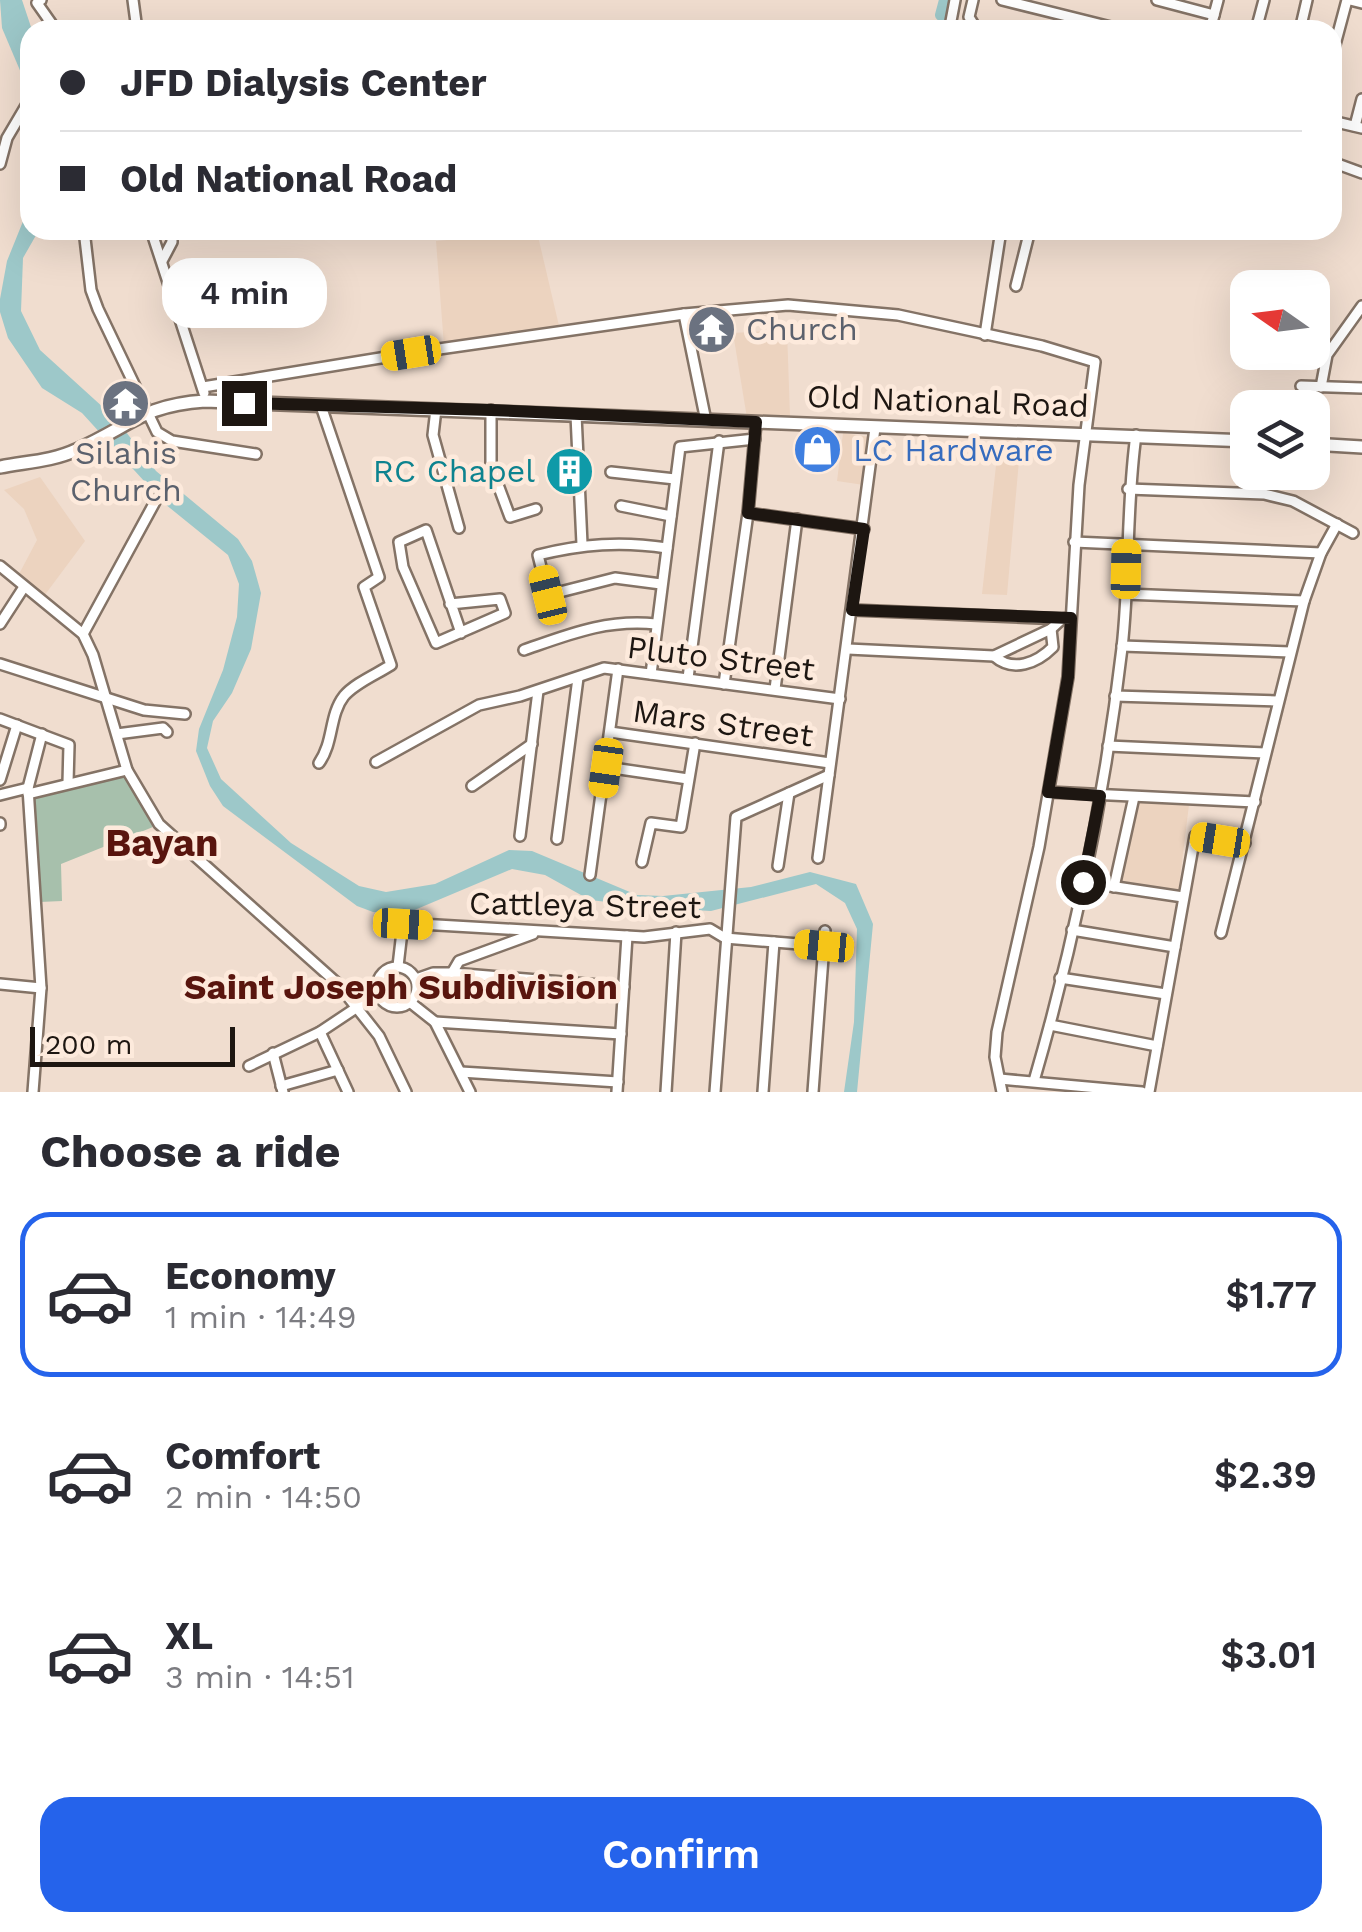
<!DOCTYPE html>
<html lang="en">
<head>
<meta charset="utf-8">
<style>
	body { margin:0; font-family:"Work Sans",sans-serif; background:#f7f7f7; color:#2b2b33; height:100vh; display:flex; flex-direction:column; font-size:38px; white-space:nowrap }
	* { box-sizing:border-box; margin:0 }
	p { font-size:32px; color:#7c7c81 }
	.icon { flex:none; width:55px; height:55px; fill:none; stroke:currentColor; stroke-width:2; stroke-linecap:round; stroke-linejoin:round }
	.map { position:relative; height:1092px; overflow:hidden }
	.panel { display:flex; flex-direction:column; background:#fff; flex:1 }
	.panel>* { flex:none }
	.top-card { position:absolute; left:20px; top:20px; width:1322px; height:220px; border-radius:30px; box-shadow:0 10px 40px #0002; display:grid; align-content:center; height:220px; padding:0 40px; background:#fff }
	.needle { width:65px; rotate:284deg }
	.tools { position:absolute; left:1230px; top:270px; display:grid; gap:20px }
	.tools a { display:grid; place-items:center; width:100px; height:100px; border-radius:20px; background:#fff; box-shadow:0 10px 40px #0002; font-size:50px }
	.scale { position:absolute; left:30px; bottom:25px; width:205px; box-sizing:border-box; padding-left:10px; border:5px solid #1d1611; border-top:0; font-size:28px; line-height:35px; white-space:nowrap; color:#1d1611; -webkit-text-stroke:8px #fdeadc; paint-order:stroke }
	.end { position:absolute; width:45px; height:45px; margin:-22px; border:12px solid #1d1611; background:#fff; box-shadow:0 0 0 5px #fff }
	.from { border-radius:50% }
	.bubble { position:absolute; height:70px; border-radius:30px; background:#fff; box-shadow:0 10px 40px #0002; font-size:32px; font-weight:600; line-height:70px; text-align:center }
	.car { position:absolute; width:30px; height:60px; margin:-30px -15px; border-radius:12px; box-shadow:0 0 8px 2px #0007; background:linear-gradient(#f5c518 24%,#345 0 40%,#f5c518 0 76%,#345 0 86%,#f5c518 0) }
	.top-card b { display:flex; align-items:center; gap:35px; height:95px; font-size:38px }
	.top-card b+b { border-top:2px solid #e1e1e2 }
	.top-card i { width:25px; height:25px; background:#2b2b33 }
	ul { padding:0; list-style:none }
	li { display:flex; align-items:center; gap:30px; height:165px; margin:0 20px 15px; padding:0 20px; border:5px solid transparent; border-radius:30px }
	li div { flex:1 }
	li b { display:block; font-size:38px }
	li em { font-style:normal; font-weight:600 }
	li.current { border-color:#2563eb }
	li>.icon { width:90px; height:90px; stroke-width:1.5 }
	h2 { padding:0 40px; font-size:45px; line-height:120px }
	.primary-button { display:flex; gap:20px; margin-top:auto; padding:20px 40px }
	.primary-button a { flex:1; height:115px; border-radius:30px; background:#2563eb; color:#fff; font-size:40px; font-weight:600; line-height:115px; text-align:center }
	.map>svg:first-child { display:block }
	.built { fill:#ecd3bf }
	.green { fill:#a7c0ac }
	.water { fill:#9dc8c9 }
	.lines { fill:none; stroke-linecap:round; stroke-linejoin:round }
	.river { stroke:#9dc8c9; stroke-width:12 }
	.minor-casing { stroke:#847366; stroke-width:14 }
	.major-casing { stroke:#847366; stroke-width:16 }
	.minor { stroke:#fff; stroke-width:9 }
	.major { stroke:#fff; stroke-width:11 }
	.route { stroke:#1d1611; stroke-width:12 }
	.labels { text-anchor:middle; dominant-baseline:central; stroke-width:9; stroke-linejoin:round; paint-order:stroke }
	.worship-label { font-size:32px; fill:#5b616d; stroke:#fdeadc; text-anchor:start }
	.street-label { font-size:32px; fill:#1d1611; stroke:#fdeadc }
	.shop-label { font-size:32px; fill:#366cbe; stroke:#fdeadc; text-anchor:start }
	.culture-label { font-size:32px; fill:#0d838f; stroke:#fdeadc; text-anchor:end }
	.neighbourhood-label { font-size:35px; font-weight:bold; fill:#59150e; stroke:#fdeadc }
	.quarter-label { font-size:38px; font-weight:bold; fill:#59150e; stroke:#fdeadc }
</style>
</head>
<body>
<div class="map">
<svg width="1362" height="1092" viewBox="0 0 1362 1092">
	<rect width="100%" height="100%" fill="#f0ddcf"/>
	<!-- built -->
	<g class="built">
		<polygon points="537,232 560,330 444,346 436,241"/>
		<polygon points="787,330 790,416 747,418 733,333"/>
		<polygon points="843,433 870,437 864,485 837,481"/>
		<polygon points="999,438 1021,438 1007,595 982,594"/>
		<polygon points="40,477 85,541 44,596 18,576 37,540 24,509 4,490"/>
		<polygon points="1135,802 1189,805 1178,894 1116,885"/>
	</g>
	<!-- green -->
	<polygon class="green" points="124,773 153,827 61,864 62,901 40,902 31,805 36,794"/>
	<!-- water -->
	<g class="water">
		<polygon points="0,0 22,0 32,30 30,94 2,28"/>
		<polygon points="30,204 30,230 39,230 23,258 21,311 40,350 116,419 156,471 238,539 252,561 261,593 251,649 232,693 213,721 207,748 221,779 291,843 359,886 386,892 435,884 509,850 532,851 637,895 663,896 751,887 810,872 856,884 873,924 857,1092 844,1092 854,1022 857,929 845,903 816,884 711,911 659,908 590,900 545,875 512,869 405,914 373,912 357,906 223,806 210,786 196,751 199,729 223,670 237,617 239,584 228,555 165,504 82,413 42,388 8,338 0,312 0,299 7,261"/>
	</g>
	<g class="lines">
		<!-- river -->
		<polyline class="river" points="941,15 945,0"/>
		<defs>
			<g id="minor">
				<polyline points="41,0 37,3 56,30"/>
				<polyline points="133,0 137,30"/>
				<polyline points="973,0 969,17 977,30"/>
				<polyline points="1002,0 1123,30"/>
				<polyline points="1157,0 1214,15"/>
				<polyline points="1350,0 1362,3"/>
				<polyline points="953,30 951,21 955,0"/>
				<polyline points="1210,30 1218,0"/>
				<polyline points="1256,30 1264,0"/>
				<polyline points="1300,30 1307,0"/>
				<polyline points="1332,56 1347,0"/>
				<polyline points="1332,121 1362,128"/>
				<polyline points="1355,126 1362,99"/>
				<polyline points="1332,162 1362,173"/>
				<polyline points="0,164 7,138 30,99"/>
				<polyline points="84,230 91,290 98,309 157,432 172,441 256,454"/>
				<polyline points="151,230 204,393"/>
				<polyline points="162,261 172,242 172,230"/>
				<polyline points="1016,286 1030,230"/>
				<polyline points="684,314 706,421"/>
				<polyline points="985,335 1001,230"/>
				<polyline points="1301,386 1362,388"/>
				<polyline points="203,387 411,353 684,314 788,305 898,315 1042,346 1095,362 1079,485 1068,677 1039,847 997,1032 995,1057 1002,1092"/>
				<polyline points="1321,387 1327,355 1362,306"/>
				<polyline points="436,409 433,435 459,528"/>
				<polyline points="491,410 491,466 510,517 536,509"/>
				<polyline points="576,415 582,544"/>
				<polyline points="611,472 675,479"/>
				<polyline points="1128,489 1264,494 1293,501 1353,533"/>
				<polyline points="621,506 671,516"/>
				<polyline points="748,513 864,529"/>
				<polyline points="1074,542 1321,553"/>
				<polyline points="0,566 83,634 93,655 127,770 159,824 338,984 379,1036 406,1092"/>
				<path d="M 661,584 L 615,578 L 548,595 L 538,555 C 583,544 621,541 667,548"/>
				<polyline points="1125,594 1304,601"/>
				<polyline points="450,604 500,599 505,613 436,643 403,567 399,542 426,530 461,633"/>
				<polyline points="853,610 1062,619"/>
				<polyline points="0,624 24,587"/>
				<polyline points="83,634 156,500"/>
				<polyline points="1122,646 1290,652"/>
				<polyline points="848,649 994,656 1051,629 1062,619 1071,618"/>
				<path d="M 524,650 C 570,634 606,619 656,624"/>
				<path d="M 994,656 C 1013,673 1037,663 1053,647 L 1051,629"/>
				<polyline points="0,664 144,710 185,714"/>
				<polyline points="651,674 680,447 755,439"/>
				<polyline points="688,678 719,441"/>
				<polyline points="724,684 748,513 756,423"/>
				<polyline points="775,689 797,519"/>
				<polyline points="1115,696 1277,701"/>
				<polyline points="0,719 69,745 68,783"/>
				<polyline points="610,732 830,763"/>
				<polyline points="117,734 163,728 167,732"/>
				<polyline points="1108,746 1265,753"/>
				<polyline points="376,762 479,705 520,696 604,668 840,699"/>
				<path d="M 319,763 C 334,742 329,715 344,696 C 355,683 377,674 391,665 L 364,587 L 379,577 L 321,406"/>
				<polyline points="606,767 688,779"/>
				<polyline points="0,780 17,725"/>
				<polyline points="472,786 532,744"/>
				<polyline points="1049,792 1255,802"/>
				<polyline points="28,794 127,770"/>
				<polyline points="0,795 28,788"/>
				<polyline points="0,823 0,825"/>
				<polyline points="520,836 538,691"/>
				<polyline points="557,839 578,678"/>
				<polyline points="818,858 875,428"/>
				<polyline points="642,862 651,823 681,827 695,743"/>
				<polyline points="778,866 789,793"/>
				<polyline points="590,875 618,669"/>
				<polyline points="1083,882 1183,897"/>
				<polyline points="1114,887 1134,797"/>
				<polyline points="1072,930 1175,947"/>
				<polyline points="1221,933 1304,601 1321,553 1337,524"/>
				<polyline points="398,966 403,923 644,937 710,929 725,938 824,946"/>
				<circle cx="397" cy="987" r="20"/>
				<polyline points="452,973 459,961 533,934"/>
				<polyline points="1060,978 1166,994"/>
				<polyline points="416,979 433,973 452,973 624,987"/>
				<polyline points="0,984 41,988"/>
				<polyline points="411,1003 435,1022 470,1092"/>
				<polyline points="435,1022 621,1034"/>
				<polyline points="1050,1025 1157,1046"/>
				<polyline points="320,1032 348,1092"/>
				<polyline points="273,1053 283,1092"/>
				<polyline points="249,1066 320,1032 377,994"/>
				<polyline points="461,1072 618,1082"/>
				<polyline points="1000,1079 1142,1092"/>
				<path d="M 1034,1081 C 1075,940 1105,794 1122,648 C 1130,577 1126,506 1136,435"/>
				<polyline points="281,1086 338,1070"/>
				<polyline points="33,1092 41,988 28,788 42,734"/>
				<polyline points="617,1092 627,936"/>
				<polyline points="666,1092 676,932"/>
				<polyline points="715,1092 736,817 829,775"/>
				<polyline points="763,1092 774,942"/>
				<polyline points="813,1092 825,931"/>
				<polyline points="1149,1092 1195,836 1245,843"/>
			</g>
			<g id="major">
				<polyline points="1312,444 1362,447"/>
				<path d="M 0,467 C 25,462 53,461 76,450 C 129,427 142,405 205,401 L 1248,441"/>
			</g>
		</defs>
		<!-- minor casing -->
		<use href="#minor" class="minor-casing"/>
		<!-- major casing -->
		<use href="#major" class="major-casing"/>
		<!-- minor -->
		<use href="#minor" class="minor"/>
		<!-- major -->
		<use href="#major" class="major"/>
	</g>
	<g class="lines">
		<!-- route -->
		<polyline class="route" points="244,403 491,410 756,422 748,513 864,529 852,610 1071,618 1068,677 1048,792 1100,796 1083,882"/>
	</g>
	<!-- icons -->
	<defs>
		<symbol id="temple-disc" viewBox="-11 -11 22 22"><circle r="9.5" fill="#6b7280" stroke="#fdeadc"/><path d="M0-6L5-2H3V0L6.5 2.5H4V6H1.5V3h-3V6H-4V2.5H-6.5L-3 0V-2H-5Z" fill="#fff"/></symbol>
		<symbol id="shop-disc" viewBox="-11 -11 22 22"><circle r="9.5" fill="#3f7fe0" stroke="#fdeadc"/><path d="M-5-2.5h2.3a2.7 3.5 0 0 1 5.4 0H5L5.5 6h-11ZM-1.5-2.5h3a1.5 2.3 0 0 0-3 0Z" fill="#fff"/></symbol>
		<symbol id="building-disc" viewBox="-11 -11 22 22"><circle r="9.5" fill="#0f9aa8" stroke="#fdeadc"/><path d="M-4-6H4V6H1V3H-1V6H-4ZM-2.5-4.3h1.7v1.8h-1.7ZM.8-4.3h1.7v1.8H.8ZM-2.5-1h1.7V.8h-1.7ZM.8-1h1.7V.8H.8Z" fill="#fff"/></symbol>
	</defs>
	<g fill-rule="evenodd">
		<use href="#temple-disc" x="684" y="302" width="55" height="55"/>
		<use href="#temple-disc" x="98" y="376" width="55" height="55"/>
		<use href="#shop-disc" x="790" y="422" width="55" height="55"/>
		<use href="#building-disc" x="542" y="444" width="55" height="55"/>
	</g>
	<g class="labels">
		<!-- worship labels -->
		<g class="worship-label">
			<text x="746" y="329">Church</text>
			<text x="126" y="453" text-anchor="middle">Silahis<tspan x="126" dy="37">Church</tspan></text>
		</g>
		<!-- street labels -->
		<g class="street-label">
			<text transform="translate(948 401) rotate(2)">Old National Road</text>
			<text transform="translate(721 658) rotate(7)">Pluto Street</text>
			<text transform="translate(723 723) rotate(8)">Mars Street</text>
			<text transform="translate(585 905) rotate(1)">Cattleya Street</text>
		</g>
		<!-- shop labels -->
		<g class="shop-label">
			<text x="853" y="450">LC Hardware</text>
		</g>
		<!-- culture labels -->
		<g class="culture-label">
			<text x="535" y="471">RC Chapel</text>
		</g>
		<!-- neighbourhood labels -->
		<g class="neighbourhood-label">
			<text x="401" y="987">Saint Joseph Subdivision</text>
		</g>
		<!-- quarter labels -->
		<g class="quarter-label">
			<text x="162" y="843">Bayan</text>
		</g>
	</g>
</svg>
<div class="tools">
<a><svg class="needle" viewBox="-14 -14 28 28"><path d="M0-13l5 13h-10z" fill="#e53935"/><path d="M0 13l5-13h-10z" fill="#7c7c81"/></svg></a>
<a><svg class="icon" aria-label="layers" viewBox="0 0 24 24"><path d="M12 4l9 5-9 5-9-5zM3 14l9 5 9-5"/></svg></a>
</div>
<div class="scale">200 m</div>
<i class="end from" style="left:1083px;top:882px"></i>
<i class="end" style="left:244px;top:403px"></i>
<div class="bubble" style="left:162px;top:258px;width:165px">4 min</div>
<i class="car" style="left:411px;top:353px;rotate:261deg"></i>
<i class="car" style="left:1126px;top:569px;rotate:1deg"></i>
<i class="car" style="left:548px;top:595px;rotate:346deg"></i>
<i class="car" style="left:606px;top:768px;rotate:188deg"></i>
<i class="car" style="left:1220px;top:840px;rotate:279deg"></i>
<i class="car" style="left:403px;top:924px;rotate:93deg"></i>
<i class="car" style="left:824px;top:946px;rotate:275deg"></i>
<div class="top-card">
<b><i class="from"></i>JFD Dialysis Center</b>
<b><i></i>Old National Road</b>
</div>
</div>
<section class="panel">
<h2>Choose a ride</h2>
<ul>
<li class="current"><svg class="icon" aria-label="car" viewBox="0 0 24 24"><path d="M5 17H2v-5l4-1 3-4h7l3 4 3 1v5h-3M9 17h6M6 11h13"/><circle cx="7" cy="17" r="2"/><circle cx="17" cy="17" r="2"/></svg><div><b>Economy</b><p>1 min · 14:49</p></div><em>$1.77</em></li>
<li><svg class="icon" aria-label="car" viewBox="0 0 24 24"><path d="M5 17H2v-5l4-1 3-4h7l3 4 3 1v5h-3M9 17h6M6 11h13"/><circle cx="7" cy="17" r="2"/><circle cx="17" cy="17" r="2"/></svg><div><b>Comfort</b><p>2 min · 14:50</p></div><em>$2.39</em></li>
<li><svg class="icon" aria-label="car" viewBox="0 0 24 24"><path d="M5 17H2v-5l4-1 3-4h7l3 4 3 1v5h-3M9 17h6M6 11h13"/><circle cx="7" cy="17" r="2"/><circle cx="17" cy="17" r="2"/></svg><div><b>XL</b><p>3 min · 14:51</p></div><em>$3.01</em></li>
</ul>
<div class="primary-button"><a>Confirm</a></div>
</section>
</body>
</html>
